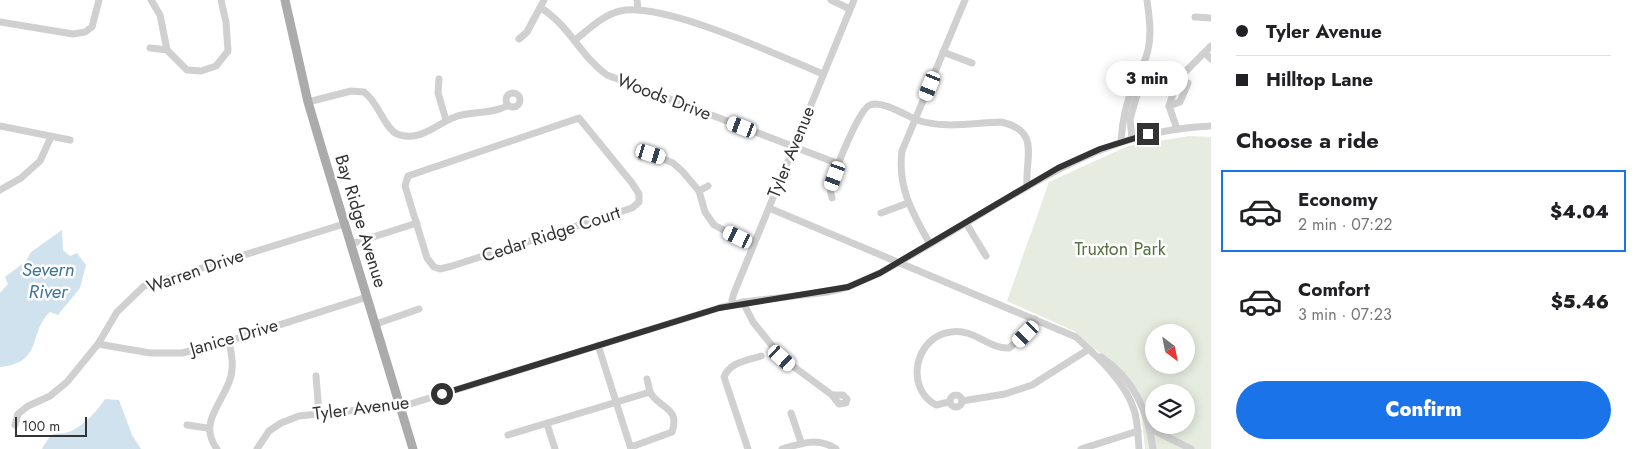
<!DOCTYPE html>
<html lang="en">
<head>
<meta charset="utf-8">
<style>
	body { margin:0; font-family:Jost,sans-serif; background:#f6f6f6; color:#202124; height:100vh; display:flex; flex-direction:column; font-size:19px; white-space:nowrap }
	* { box-sizing:border-box; margin:0 }
	p { font-size:16px; color:#757577 }
	.icon { flex:none; width:28px; height:28px; fill:none; stroke:currentColor; stroke-width:2; stroke-linecap:round; stroke-linejoin:round }
	.map { position:relative; flex:1; overflow:hidden }
	.sheet { display:flex; flex-direction:column; background:#fff; width:425px }
	.sheet>* { flex:none }
	.guide { display:grid; align-content:center; height:110px; padding:0 25px; background:#fff }
	.needle { width:32px; rotate:148deg }
	.fabs { position:absolute; left:1145px; top:324px; display:grid; gap:10px }
	.fabs a { display:grid; place-items:center; width:50px; height:50px; border-radius:50%; background:#fff; box-shadow:0 2px 12px #0003; font-size:25px }
	.scale { position:absolute; left:15px; bottom:12px; width:72px; box-sizing:border-box; padding-left:5px; border:2px solid #333; border-top:0; font-size:14px; line-height:18px; white-space:nowrap; color:#333; -webkit-text-stroke:4px #fff; paint-order:stroke }
	.end { position:absolute; width:22px; height:22px; margin:-11px; border:6px solid #333; background:#fff; box-shadow:0 0 0 2px #fff }
	.from { border-radius:50% }
	.bubble { position:absolute; height:35px; border-radius:18px; background:#fff; box-shadow:0 2px 12px #0003; font-size:16px; font-weight:800; line-height:35px; text-align:center }
	.car { position:absolute; width:15px; height:30px; margin:-15px -8px; border-radius:6px; box-shadow:0 0 4px 1px #0007; background:linear-gradient(#fff 24%,#345 0 40%,#fff 0 76%,#345 0 86%,#fff 0) }
	.guide b { display:flex; align-items:center; gap:18px; height:48px; font-size:19px }
	.guide b+b { border-top:1px solid #e0e0e0 }
	.guide i { width:12px; height:12px; background:#202124 }
	ul { padding:0; list-style:none }
	li { display:flex; align-items:center; gap:15px; height:82px; margin:0 10px 8px; padding:0 15px; border:2px solid transparent; border-radius:0px }
	li div { flex:1 }
	li b { display:block; font-size:19px }
	li em { font-style:normal; font-weight:800 }
	li.on { border-color:#1a73e8 }
	li>.icon { width:45px; height:45px; stroke-width:1.5 }
	h2 { padding:0 25px; font-size:22px; line-height:60px }
	.cta { display:flex; gap:10px; margin-top:auto; padding:10px 25px }
	.cta a { flex:1; height:58px; border-radius:30px; background:#1a73e8; color:#fff; font-size:20px; font-weight:800; line-height:58px; text-align:center }
	main { display:flex; flex:1; min-height:0 }
	.map>svg:first-child { display:block }
	.green { fill:#e6ecdf; fill-rule:evenodd }
	.water { fill:#cfe2ee }
	.lines { fill:none; stroke-linecap:round; stroke-linejoin:round }
	.minor { stroke:#d0d0d0; stroke-width:7 }
	.major { stroke:#ababab; stroke-width:9 }
	.route { stroke:#333; stroke-width:6 }
	.labels { text-anchor:middle; dominant-baseline:central; stroke-width:5; stroke-linejoin:round; paint-order:stroke }
	.street-label { font-size:18px; fill:#333; stroke:#fff }
	.park-label { font-size:18px; fill:#56703f; stroke:#fff }
	.water-label { font-size:19px; font-style:italic; fill:#3f7597; stroke:#fff }
</style>
</head>
<body>
<main>
<div class="map">
<svg width="1211" height="449" viewBox="0 0 1211 449">
	<rect width="100%" height="100%" fill="#fff"/>
	<!-- green -->
	<path class="green" d="M 1189,136 L 1211,137 L 1211,449 L 1145,449 L 1141,410 L 1125,382 L 1103,356 L 1074,331 L 1007,301 L 1049,182 L 1128,146 ZM 1154,332 L 1186,332 L 1186,365 L 1154,365 ZM 1154,392 L 1186,392 L 1186,425 L 1154,425 Z"/>
	<!-- water -->
	<g class="water">
		<path d="M 62,230 L 63,250 L 70,256 L 77,253 L 86,265 L 80,288 L 58,315 L 50,312 C 28,332 44,363 0,367 L 0,293 L 8,284 L 5,277 L 26,261 L 31,252 Z"/>
		<path d="M 105,399 L 119,400 L 132,435 L 141,449 L 42,449 C 55,424 57,439 73,430 C 86,423 97,411 105,399 Z"/>
	</g>
	<g class="lines">
		<!-- minor -->
		<g class="minor">
			<polyline points="151,0 160,15 167,50 187,70 201,71 216,66 228,51 226,22 221,0"/>
			<polyline points="637,0 638,10"/>
			<polyline points="831,0 850,9"/>
			<path d="M 541,8 C 570,26 580,56 607,75 L 839,164"/>
			<polyline points="1195,17 1211,18"/>
			<polyline points="0,22 73,34 85,32 92,27 99,0"/>
			<polyline points="519,39 527,32 544,0"/>
			<path d="M 575,40 C 588,30 603,15 620,11 C 663,1 779,56 823,74"/>
			<polyline points="150,48 167,50"/>
			<polyline points="943,52 972,63"/>
			<polyline points="1205,53 1211,59"/>
			<polyline points="439,79 438,93 446,120"/>
			<circle cx="513" cy="100" r="7"/>
			<path d="M 308,102 L 351,91 L 364,92 C 379,103 384,128 397,134 C 419,143 436,124 455,117 C 470,111 496,114 508,105"/>
			<polyline points="1169,106 1180,102 1188,83 1178,79"/>
			<polygon points="579,118 632,183 639,194 639,202 632,208 452,266 440,269 434,267 427,258 405,186 408,176"/>
			<polyline points="0,126 70,140"/>
			<polyline points="1177,129 1169,106 1178,79 1211,46"/>
			<polyline points="1132,138 1130,119 1139,88 1139,77"/>
			<path d="M 1121,142 C 1122,124 1126,102 1134,85 C 1139,74 1145,63 1148,50 C 1152,33 1149,16 1147,0"/>
			<polyline points="641,157 651,154 673,163 683,172 699,191 705,212 714,225 753,245"/>
			<polyline points="0,190 21,178 40,161 51,137"/>
			<polyline points="699,191 708,186"/>
			<path d="M 832,198 C 831,195 830,190 831,187 C 833,174 859,109 870,105 C 882,100 905,115 917,120 C 943,129 973,123 1001,122 C 1041,131 1025,156 1027,187"/>
			<path d="M 769,208 L 1076,337 C 1097,356 1126,383 1134,410 C 1138,422 1138,436 1139,449"/>
			<polyline points="881,213 908,203"/>
			<polyline points="966,223 986,256"/>
			<polyline points="351,244 417,223"/>
			<path d="M 930,244 C 913,214 897,187 902,151 L 965,0"/>
			<polyline points="743,302 753,322 782,358 832,395 839,404 846,403 847,399 843,395 832,395"/>
			<polyline points="733,305 732,300 734,293 854,0"/>
			<polyline points="376,324 419,309"/>
			<polyline points="98,344 150,353 182,353 229,341 367,297"/>
			<polyline points="598,345 631,449"/>
			<path d="M 1101,357 C 1134,379 1148,411 1153,449"/>
			<polyline points="316,376 319,413"/>
			<polyline points="647,379 650,392"/>
			<circle cx="956" cy="401" r="6"/>
			<polyline points="962,401 1005,394 1032,385 1089,349 1092,352"/>
			<path d="M 949,402 L 936,405 C 904,388 915,336 951,332 C 974,328 988,349 1009,348 L 1026,334 L 1035,319"/>
			<polyline points="791,413 801,442"/>
			<polyline points="547,424 555,449"/>
			<polyline points="15,425 18,414 28,406 50,396 67,382 98,344 117,312 144,286 344,224"/>
			<polyline points="187,425 207,428"/>
			<polyline points="1151,429 1191,449"/>
			<path d="M 508,435 L 650,392 C 658,408 681,407 672,432 L 631,447"/>
			<path d="M 217,449 C 197,422 224,403 231,376 C 234,364 231,353 229,341"/>
			<path d="M 257,449 L 269,431 L 281,423 L 299,416 L 407,405 L 719,308 L 743,302 L 828,292 L 848,287 L 880,273 C 917,252 953,231 989,209 C 1064,165 1121,130 1211,126"/>
			<path d="M 748,449 L 724,377 C 730,362 746,361 761,356"/>
			<path d="M 782,449 C 802,443 818,437 836,449"/>
			<polyline points="1081,449 1138,431"/>
		</g>
		<!-- major -->
		<polyline class="major" points="285,0 308,102 324,156 413,449"/>
	</g>
	<g class="lines">
		<!-- route -->
		<polyline class="route" points="442,394 719,308 848,287 880,273 1058,168 1100,149 1148,134"/>
	</g>
	<g class="labels">
		<!-- street labels -->
		<g class="street-label">
			<text transform="translate(664 97) rotate(21)">Woods Drive</text>
			<text transform="translate(791 152) rotate(-68)">Tyler Avenue</text>
			<text transform="translate(361 221) rotate(73)">Bay Ridge Avenue</text>
			<text transform="translate(551 234) rotate(-18)">Cedar Ridge Court</text>
			<text transform="translate(195 271) rotate(-19)">Warren Drive</text>
			<text transform="translate(234 337) rotate(-16)">Janice Drive</text>
			<text transform="translate(361 408) rotate(-7)">Tyler Avenue</text>
		</g>
		<!-- park labels -->
		<g class="park-label">
			<text x="1120" y="249">Truxton Park</text>
		</g>
		<!-- water labels -->
		<g class="water-label">
			<text x="48" y="269">Severn<tspan x="48" dy="22">River</tspan></text>
		</g>
	</g>
</svg>
<div class="fabs">
<a><svg class="needle" viewBox="-14 -14 28 28"><path d="M0-13l5 13h-10z" fill="#e53935"/><path d="M0 13l5-13h-10z" fill="#757577"/></svg></a>
<a><svg class="icon" aria-label="layers" viewBox="0 0 24 24"><path d="M12 4l9 5-9 5-9-5zM3 14l9 5 9-5"/></svg></a>
</div>
<div class="scale">100 m</div>
<i class="end from" style="left:442px;top:394px"></i>
<i class="end" style="left:1148px;top:134px"></i>
<div class="bubble" style="left:1106px;top:61px;width:82px">3 min</div>
<i class="car" style="left:930px;top:86px;rotate:202deg"></i>
<i class="car" style="left:742px;top:127px;rotate:291deg"></i>
<i class="car" style="left:651px;top:154px;rotate:107deg"></i>
<i class="car" style="left:835px;top:176px;rotate:200deg"></i>
<i class="car" style="left:738px;top:237px;rotate:296deg"></i>
<i class="car" style="left:1026px;top:334px;rotate:224deg"></i>
<i class="car" style="left:782px;top:358px;rotate:132deg"></i>
</div>
<section class="sheet">
<div class="guide">
<b><i class="from"></i>Tyler Avenue</b>
<b><i></i>Hilltop Lane</b>
</div>
<h2>Choose a ride</h2>
<ul>
<li class="on"><svg class="icon" aria-label="car" viewBox="0 0 24 24"><path d="M5 17H2v-5l4-1 3-4h7l3 4 3 1v5h-3M9 17h6M6 11h13"/><circle cx="7" cy="17" r="2"/><circle cx="17" cy="17" r="2"/></svg><div><b>Economy</b><p>2 min · 07:22</p></div><em>$4.04</em></li>
<li><svg class="icon" aria-label="car" viewBox="0 0 24 24"><path d="M5 17H2v-5l4-1 3-4h7l3 4 3 1v5h-3M9 17h6M6 11h13"/><circle cx="7" cy="17" r="2"/><circle cx="17" cy="17" r="2"/></svg><div><b>Comfort</b><p>3 min · 07:23</p></div><em>$5.46</em></li>
</ul>
<div class="cta"><a>Confirm</a></div>
</section>
</main>
</body>
</html>
